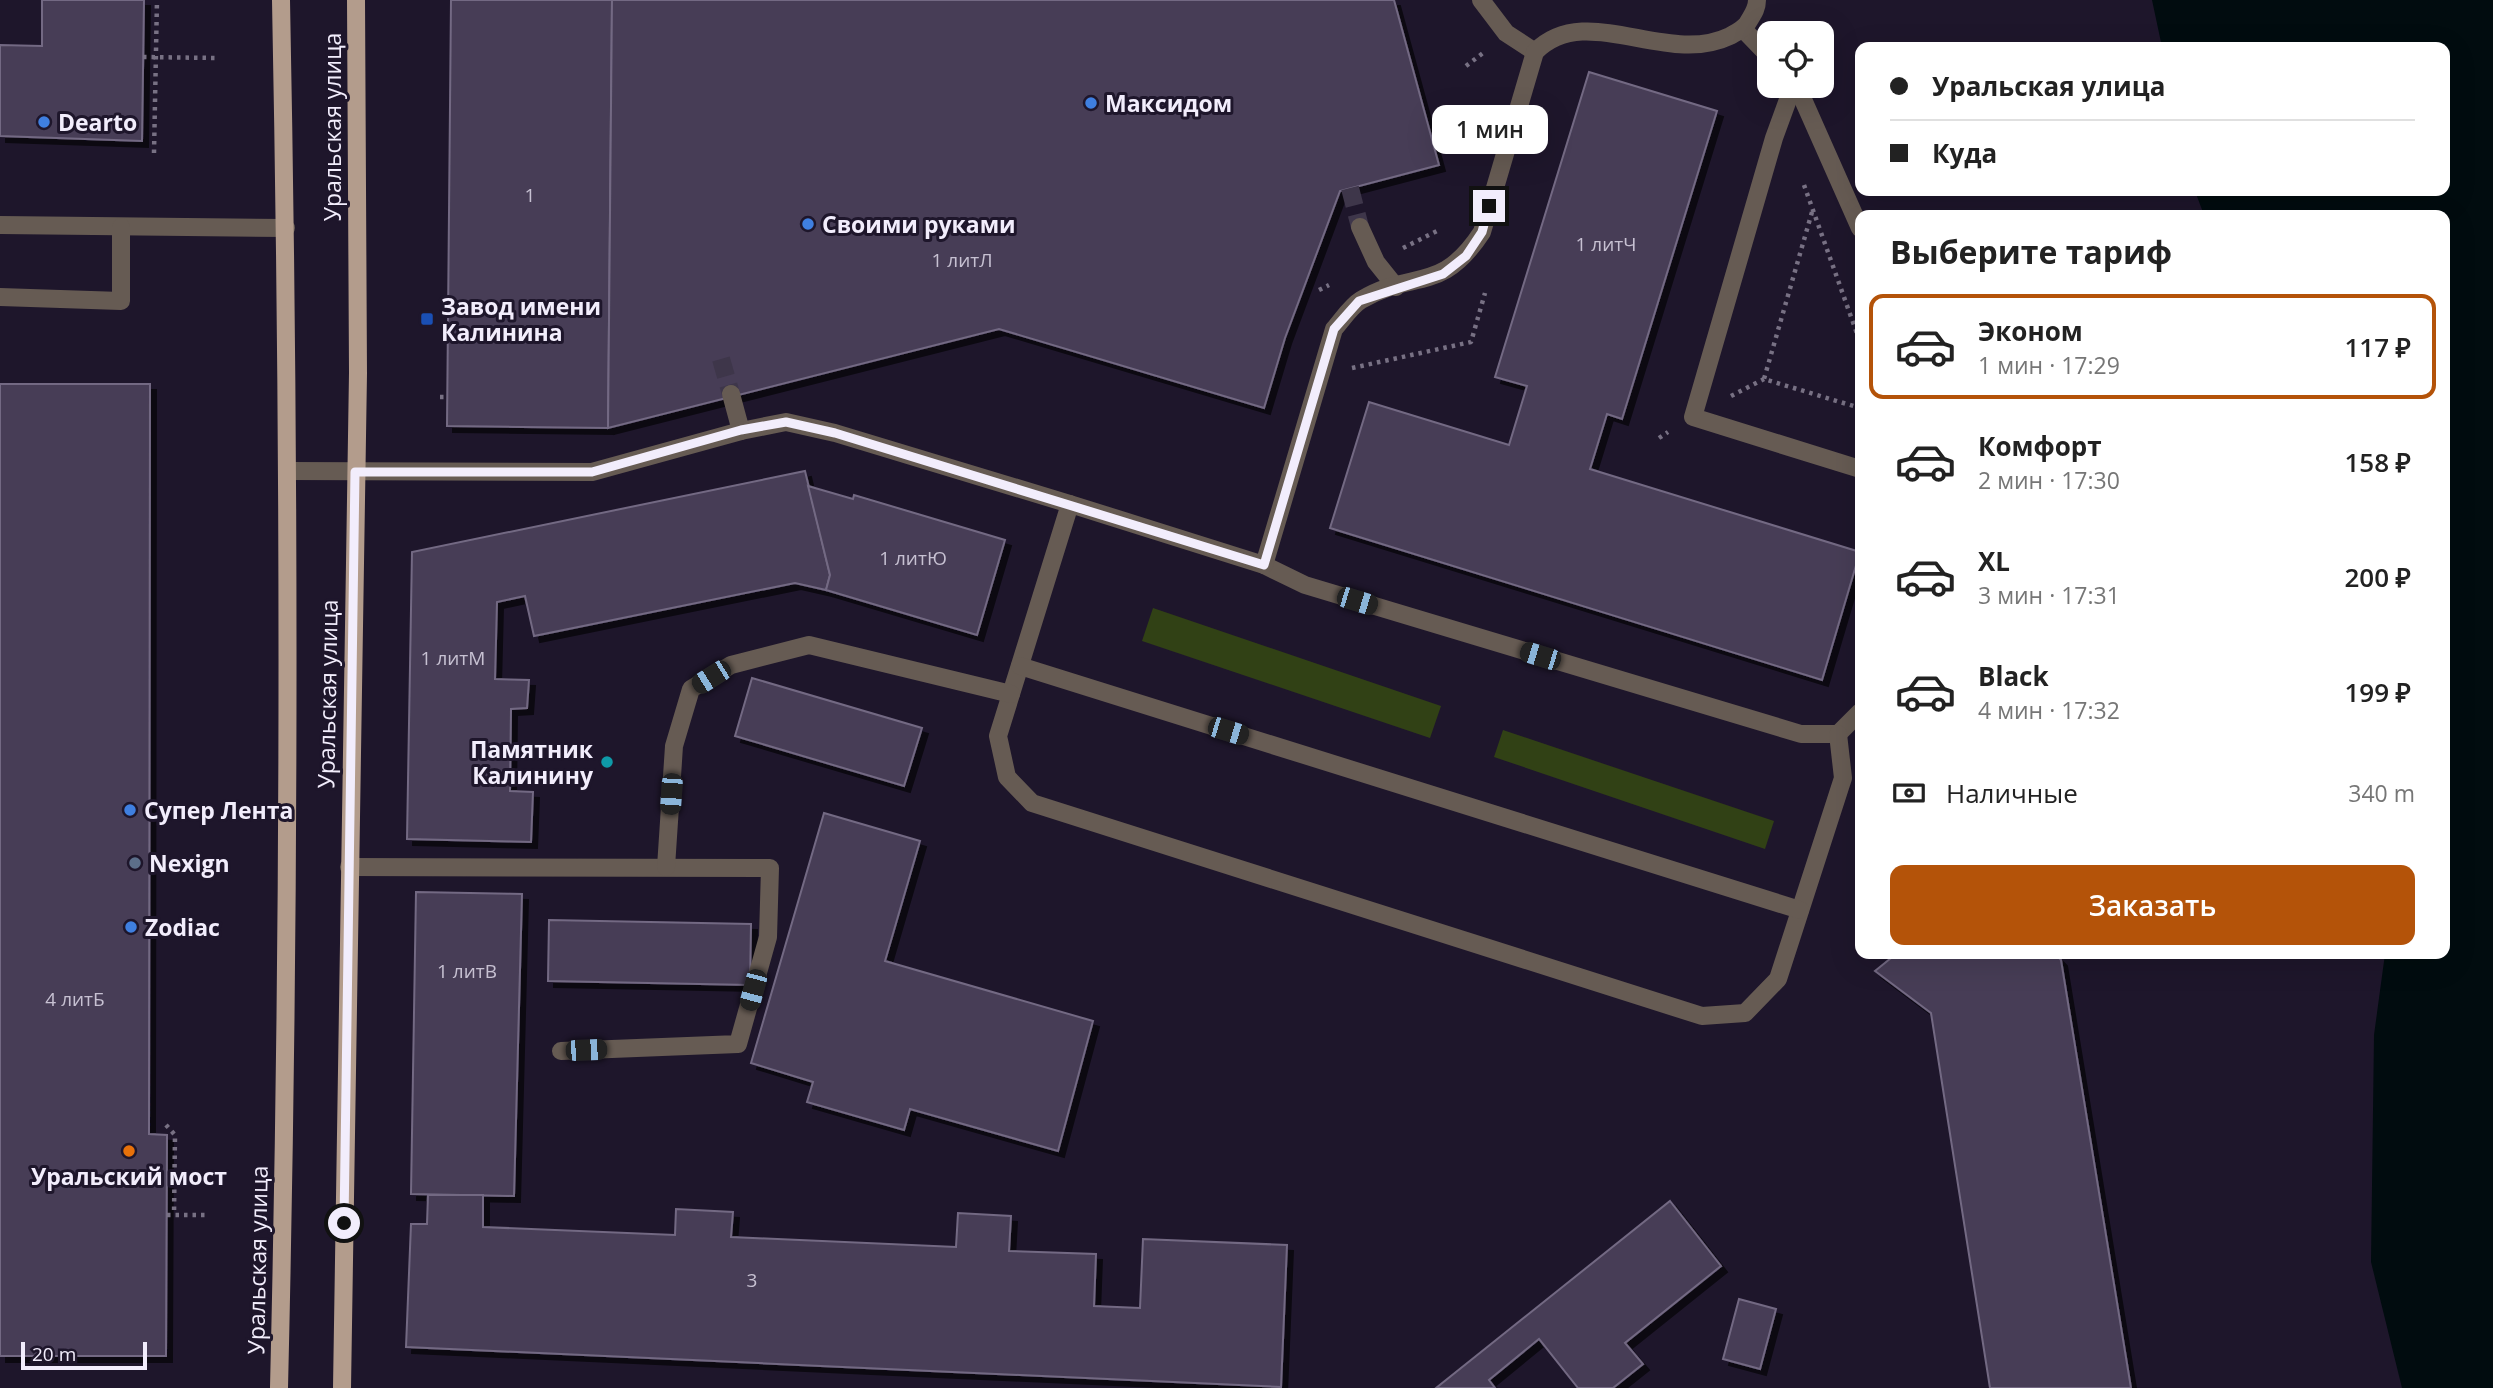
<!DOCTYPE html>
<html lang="ru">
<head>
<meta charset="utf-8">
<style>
	body { margin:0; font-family:"Open Sans",sans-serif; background:#f2f2f2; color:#222; height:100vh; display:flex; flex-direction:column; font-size:26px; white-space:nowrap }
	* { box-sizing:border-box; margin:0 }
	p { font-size:23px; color:#767676 }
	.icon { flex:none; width:38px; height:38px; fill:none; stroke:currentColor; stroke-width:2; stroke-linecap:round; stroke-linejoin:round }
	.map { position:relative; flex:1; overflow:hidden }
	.panel { position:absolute; left:1855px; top:210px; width:595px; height:749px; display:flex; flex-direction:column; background:#fff; border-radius:14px; box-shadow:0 7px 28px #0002 }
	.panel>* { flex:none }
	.banner { position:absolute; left:1855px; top:42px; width:595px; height:154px; border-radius:14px; box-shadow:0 7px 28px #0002; display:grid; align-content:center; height:154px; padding:0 35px; background:#fff }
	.fabs { position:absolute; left:1757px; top:21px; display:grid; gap:14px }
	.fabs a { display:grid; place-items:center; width:77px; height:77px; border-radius:14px; background:#fff; box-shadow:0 7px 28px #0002; font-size:35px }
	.scale { position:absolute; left:21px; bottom:18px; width:126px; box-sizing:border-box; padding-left:7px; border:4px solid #f2edfc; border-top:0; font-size:19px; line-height:24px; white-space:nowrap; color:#f2edfc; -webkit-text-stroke:5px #1e162b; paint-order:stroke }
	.end { position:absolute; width:32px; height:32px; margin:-16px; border:9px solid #f2edfc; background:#111; box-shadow:0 0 0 4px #111 }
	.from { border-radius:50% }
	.bubble { position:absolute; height:49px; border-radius:14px; background:#fff; box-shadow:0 7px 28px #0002; font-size:23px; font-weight:600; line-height:49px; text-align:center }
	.car { position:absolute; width:21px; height:42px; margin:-21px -10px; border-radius:9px; box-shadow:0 0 5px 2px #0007; background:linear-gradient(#222 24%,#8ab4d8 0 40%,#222 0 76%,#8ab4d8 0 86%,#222 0) }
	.banner b { display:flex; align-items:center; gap:24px; height:66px; font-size:26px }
	.banner b+b { border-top:2px solid #e0e0e0 }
	.banner i { width:18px; height:18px; background:#222 }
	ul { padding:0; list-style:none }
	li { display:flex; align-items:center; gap:21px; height:105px; margin:0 14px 10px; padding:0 21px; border:4px solid transparent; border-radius:14px }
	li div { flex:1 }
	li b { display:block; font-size:26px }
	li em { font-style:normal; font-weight:600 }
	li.current { border-color:#b45309 }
	li>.icon { width:63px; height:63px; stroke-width:1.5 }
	h2 { padding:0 35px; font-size:32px; line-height:84px }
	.pay { display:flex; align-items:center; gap:18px; height:77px; padding:0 35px; font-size:26px }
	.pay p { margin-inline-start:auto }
	.action { display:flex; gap:14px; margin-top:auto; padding:14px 35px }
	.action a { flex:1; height:80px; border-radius:14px; background:#b45309; color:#fff; font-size:28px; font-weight:600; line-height:80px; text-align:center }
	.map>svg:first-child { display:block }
	.green { fill:#314115 }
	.water { fill:#010c0f }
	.building { fill:#473e56; stroke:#736983; stroke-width:2; filter:url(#shadow) }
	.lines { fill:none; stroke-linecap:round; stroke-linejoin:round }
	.minor-tunnel { stroke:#3e364a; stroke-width:18; stroke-dasharray:18 9; stroke-linecap:butt }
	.path { stroke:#787184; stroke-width:4.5; stroke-dasharray:3.5 5; stroke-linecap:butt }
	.minor { stroke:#665b53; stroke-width:18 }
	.major { stroke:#b39c8c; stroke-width:18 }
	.route { stroke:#f2edfc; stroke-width:9 }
	.shop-dot { fill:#3f7fe0; stroke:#1e162b; stroke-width:2.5 }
	.transit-dot { fill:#1a4fb4; stroke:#1e162b; stroke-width:2.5 }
	.culture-dot { fill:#0f9aa8; stroke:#1e162b; stroke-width:2.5 }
	.service-dot { fill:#5c6f8a; stroke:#1e162b; stroke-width:2.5 }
	.food-dot { fill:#e8710a; stroke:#1e162b; stroke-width:2.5 }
	.labels { text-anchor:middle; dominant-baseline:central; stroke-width:6; stroke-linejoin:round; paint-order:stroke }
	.number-label { font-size:19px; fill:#c7c1d2 }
	.poi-label { font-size:23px; font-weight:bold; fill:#f2edfc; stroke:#1e162b; text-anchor:start }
	.street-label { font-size:23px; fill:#f2edfc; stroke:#1e162b }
</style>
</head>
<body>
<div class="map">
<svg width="2493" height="1388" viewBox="0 0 2493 1388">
	<defs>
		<filter id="shadow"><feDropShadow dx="6" dy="6" stdDeviation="0" flood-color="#0009"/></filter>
	</defs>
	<rect width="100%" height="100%" fill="#1e162b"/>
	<!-- green -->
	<g class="green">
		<polygon points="1153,608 1441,706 1430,738 1142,641"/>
		<polygon points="1503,730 1774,821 1765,849 1494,757"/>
	</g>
	<!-- water -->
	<polygon class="water" points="2152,0 2493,0 2493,1388 2402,1388 2371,1262 2374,1035 2385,954 2445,954 2445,215 2204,215 2195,191 2445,191 2445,47 2162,47"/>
	<!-- building -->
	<g class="building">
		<polygon points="42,0 144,0 142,141 0,136 0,45 42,46"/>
		<polygon points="451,0 612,0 608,428 447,426"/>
		<polygon points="612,0 1394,0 1439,165 1340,191 1285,338 1264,408 999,329 608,428"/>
		<polygon points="1589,72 1717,111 1622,419 1607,414 1590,469 1860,552 1822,680 1330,528 1369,402 1509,445 1527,386 1495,377"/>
		<polygon points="0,384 150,384 149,1134 167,1135 166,1356 0,1356"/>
		<polygon points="805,471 830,575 826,590 795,583 534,636 525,596 497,602 495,679 529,680 527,708 511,709 510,791 533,792 531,842 407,839 412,552"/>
		<polygon points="808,486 853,499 854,495 1005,540 977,635 826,590 830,575"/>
		<polygon points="752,678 922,728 904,786 735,736"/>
		<polygon points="824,813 920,841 885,961 1093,1021 1058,1151 910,1109 904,1130 807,1102 813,1082 751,1063"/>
		<polygon points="416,892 522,894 514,1196 411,1194"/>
		<polygon points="549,920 751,924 750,985 548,981"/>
		<polygon points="1896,954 2055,954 2061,960 2131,1388 1990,1388 1931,1013 1875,971"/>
		<polygon points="428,1195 483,1195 483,1227 675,1235 676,1209 733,1212 731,1237 956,1247 958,1213 1011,1216 1009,1251 1096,1254 1094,1306 1140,1308 1143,1239 1287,1245 1281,1387 406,1347 411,1224 427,1224"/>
		<polygon points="1670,1201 1721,1266 1625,1343 1643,1364 1613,1388 1578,1388 1539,1339 1489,1380 1495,1388 1436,1388"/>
		<polygon points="1739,1299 1776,1309 1760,1369 1723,1359"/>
	</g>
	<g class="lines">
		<!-- minor-tunnel -->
		<g class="minor-tunnel">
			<polyline points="1350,188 1360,227"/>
			<polyline points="721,359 731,394"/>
		</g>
		<!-- path -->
		<g class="path">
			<polyline points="143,57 216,58"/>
			<polyline points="1466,66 1483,53"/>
			<polyline points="154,153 157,0"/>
			<polyline points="1804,185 1860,342"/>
			<polyline points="1812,212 1764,379 1860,408"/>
			<polyline points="1403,248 1437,231"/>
			<polyline points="1319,290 1329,285"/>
			<polyline points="1352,368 1471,342 1485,293"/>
			<polyline points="1731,396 1764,379"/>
			<polyline points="440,397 447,397"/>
			<polyline points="1659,438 1668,432"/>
			<polyline points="149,864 167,864"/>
			<polyline points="166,1125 175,1135 174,1215"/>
			<polyline points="167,1215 207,1215"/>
		</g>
		<!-- minor -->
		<g class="minor">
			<polyline points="1481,0 1506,33 1535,52"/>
			<polyline points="1743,29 1769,56"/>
			<polyline points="1793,86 1774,138 1693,417 1860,469"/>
			<polyline points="1797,86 1860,228"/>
			<polyline points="0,225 286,228"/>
			<polyline points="1360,227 1376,262 1396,287"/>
			<polyline points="0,297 121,301 121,227"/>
			<polyline points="731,394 741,431"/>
			<polyline points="287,471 592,472 741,431 786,422 835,433 1070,504 1264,565 1305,585 1801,734 1838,734 1860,712"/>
			<polyline points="1070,504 998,736 1007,777 1032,803 1702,1016 1745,1013 1778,979 1843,778 1838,734"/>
			<path d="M 1264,565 L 1334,329 C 1342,320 1351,306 1361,300 C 1413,269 1441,295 1482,232 L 1535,52 C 1586,0 1666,67 1730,36 C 1737,32 1742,30 1747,24 C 1752,15 1757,10 1757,0"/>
			<polyline points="1020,666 1800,910"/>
			<polyline points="349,867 770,868 768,937 738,1044 561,1051"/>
			<polyline points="666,867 674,746 691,689 731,665 809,645 1011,694"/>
		</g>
		<!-- major -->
		<g class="major">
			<path d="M 279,1388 C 290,926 290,462 281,0"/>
			<polyline points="342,1388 358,373 356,0"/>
		</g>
	</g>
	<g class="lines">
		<!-- route -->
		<polyline class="route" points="344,1223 355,472 592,472 741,430 786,422 835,433 1264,565 1334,329 1359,301 1443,274 1466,256 1482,232 1489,206"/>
	</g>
	<!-- markers -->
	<g class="shop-dot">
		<circle cx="1091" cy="103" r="7"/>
		<circle cx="44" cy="122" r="7"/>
		<circle cx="808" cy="224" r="7"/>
		<circle cx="130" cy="810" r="7"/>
		<circle cx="131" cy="927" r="7"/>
	</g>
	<rect class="transit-dot" x="420" y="312" width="14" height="14" rx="3.5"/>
	<circle class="culture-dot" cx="607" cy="762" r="7"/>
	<circle class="service-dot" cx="135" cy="863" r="7"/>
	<circle class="food-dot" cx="129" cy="1151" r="7"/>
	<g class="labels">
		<!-- number labels -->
		<g class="number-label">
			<text x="530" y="195">1</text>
			<text x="1606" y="244">1 литЧ</text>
			<text x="962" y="260">1 литЛ</text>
			<text x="913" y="558">1 литЮ</text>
			<text x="453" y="658">1 литМ</text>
			<text x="467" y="971">1 литВ</text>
			<text x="75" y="999">4 литБ</text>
			<text x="752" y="1280">3</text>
		</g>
		<!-- poi labels -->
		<g class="poi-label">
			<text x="1105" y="103">Максидом</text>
			<text x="58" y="122">Dearto</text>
			<text x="822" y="224">Своими руками</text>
			<text x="441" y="306">Завод имени<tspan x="441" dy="26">Калинина</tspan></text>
			<text x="593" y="749" text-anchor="end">Памятник<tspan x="593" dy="26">Калинину</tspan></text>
			<text x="144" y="810">Супер Лента</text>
			<text x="149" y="863">Nexign</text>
			<text x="145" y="927">Zodiac</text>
			<text x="129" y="1176" text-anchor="middle">Уральский мост</text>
		</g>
		<!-- street labels -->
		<g class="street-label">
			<text transform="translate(332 127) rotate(-90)">Уральская улица</text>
			<text transform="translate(327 694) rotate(-89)">Уральская улица</text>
			<text transform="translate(257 1260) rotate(-89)">Уральская улица</text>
		</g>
	</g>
</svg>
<div class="fabs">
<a><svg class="icon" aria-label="locate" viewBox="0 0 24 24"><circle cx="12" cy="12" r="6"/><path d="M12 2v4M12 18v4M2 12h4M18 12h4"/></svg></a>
</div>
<div class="scale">20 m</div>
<i class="end from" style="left:344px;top:1223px"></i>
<i class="end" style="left:1489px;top:206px"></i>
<div class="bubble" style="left:1432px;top:105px;width:116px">1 мин</div>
<i class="car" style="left:1357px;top:601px;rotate:107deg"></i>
<i class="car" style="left:1540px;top:656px;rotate:287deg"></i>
<i class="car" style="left:711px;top:677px;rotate:238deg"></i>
<i class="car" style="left:1228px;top:731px;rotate:107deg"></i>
<i class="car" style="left:671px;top:794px;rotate:184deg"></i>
<i class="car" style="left:753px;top:990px;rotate:195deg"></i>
<i class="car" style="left:586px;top:1050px;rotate:88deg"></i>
<div class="banner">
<b><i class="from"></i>Уральская улица</b>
<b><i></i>Куда</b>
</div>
<section class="panel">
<h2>Выберите тариф</h2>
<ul>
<li class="current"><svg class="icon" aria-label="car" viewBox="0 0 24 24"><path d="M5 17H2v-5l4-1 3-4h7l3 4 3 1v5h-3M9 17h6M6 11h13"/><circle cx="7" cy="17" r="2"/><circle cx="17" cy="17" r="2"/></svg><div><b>Эконом</b><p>1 мин · 17:29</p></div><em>117 ₽</em></li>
<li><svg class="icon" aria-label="car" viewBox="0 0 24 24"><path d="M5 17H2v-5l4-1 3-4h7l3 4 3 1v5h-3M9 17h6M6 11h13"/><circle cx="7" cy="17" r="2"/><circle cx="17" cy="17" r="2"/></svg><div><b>Комфорт</b><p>2 мин · 17:30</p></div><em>158 ₽</em></li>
<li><svg class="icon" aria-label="car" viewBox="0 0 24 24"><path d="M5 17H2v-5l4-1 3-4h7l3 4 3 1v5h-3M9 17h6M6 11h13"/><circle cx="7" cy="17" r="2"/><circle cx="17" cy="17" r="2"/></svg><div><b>XL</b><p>3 мин · 17:31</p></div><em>200 ₽</em></li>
<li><svg class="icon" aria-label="car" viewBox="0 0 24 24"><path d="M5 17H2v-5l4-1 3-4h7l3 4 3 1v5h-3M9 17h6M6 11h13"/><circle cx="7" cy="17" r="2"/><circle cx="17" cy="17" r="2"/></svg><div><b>Black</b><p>4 мин · 17:32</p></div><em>199 ₽</em></li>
</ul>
<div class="pay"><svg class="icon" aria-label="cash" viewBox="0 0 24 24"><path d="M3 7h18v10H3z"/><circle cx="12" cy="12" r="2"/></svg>Наличные<p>340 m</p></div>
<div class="action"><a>Заказать</a></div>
</section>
</div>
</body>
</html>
